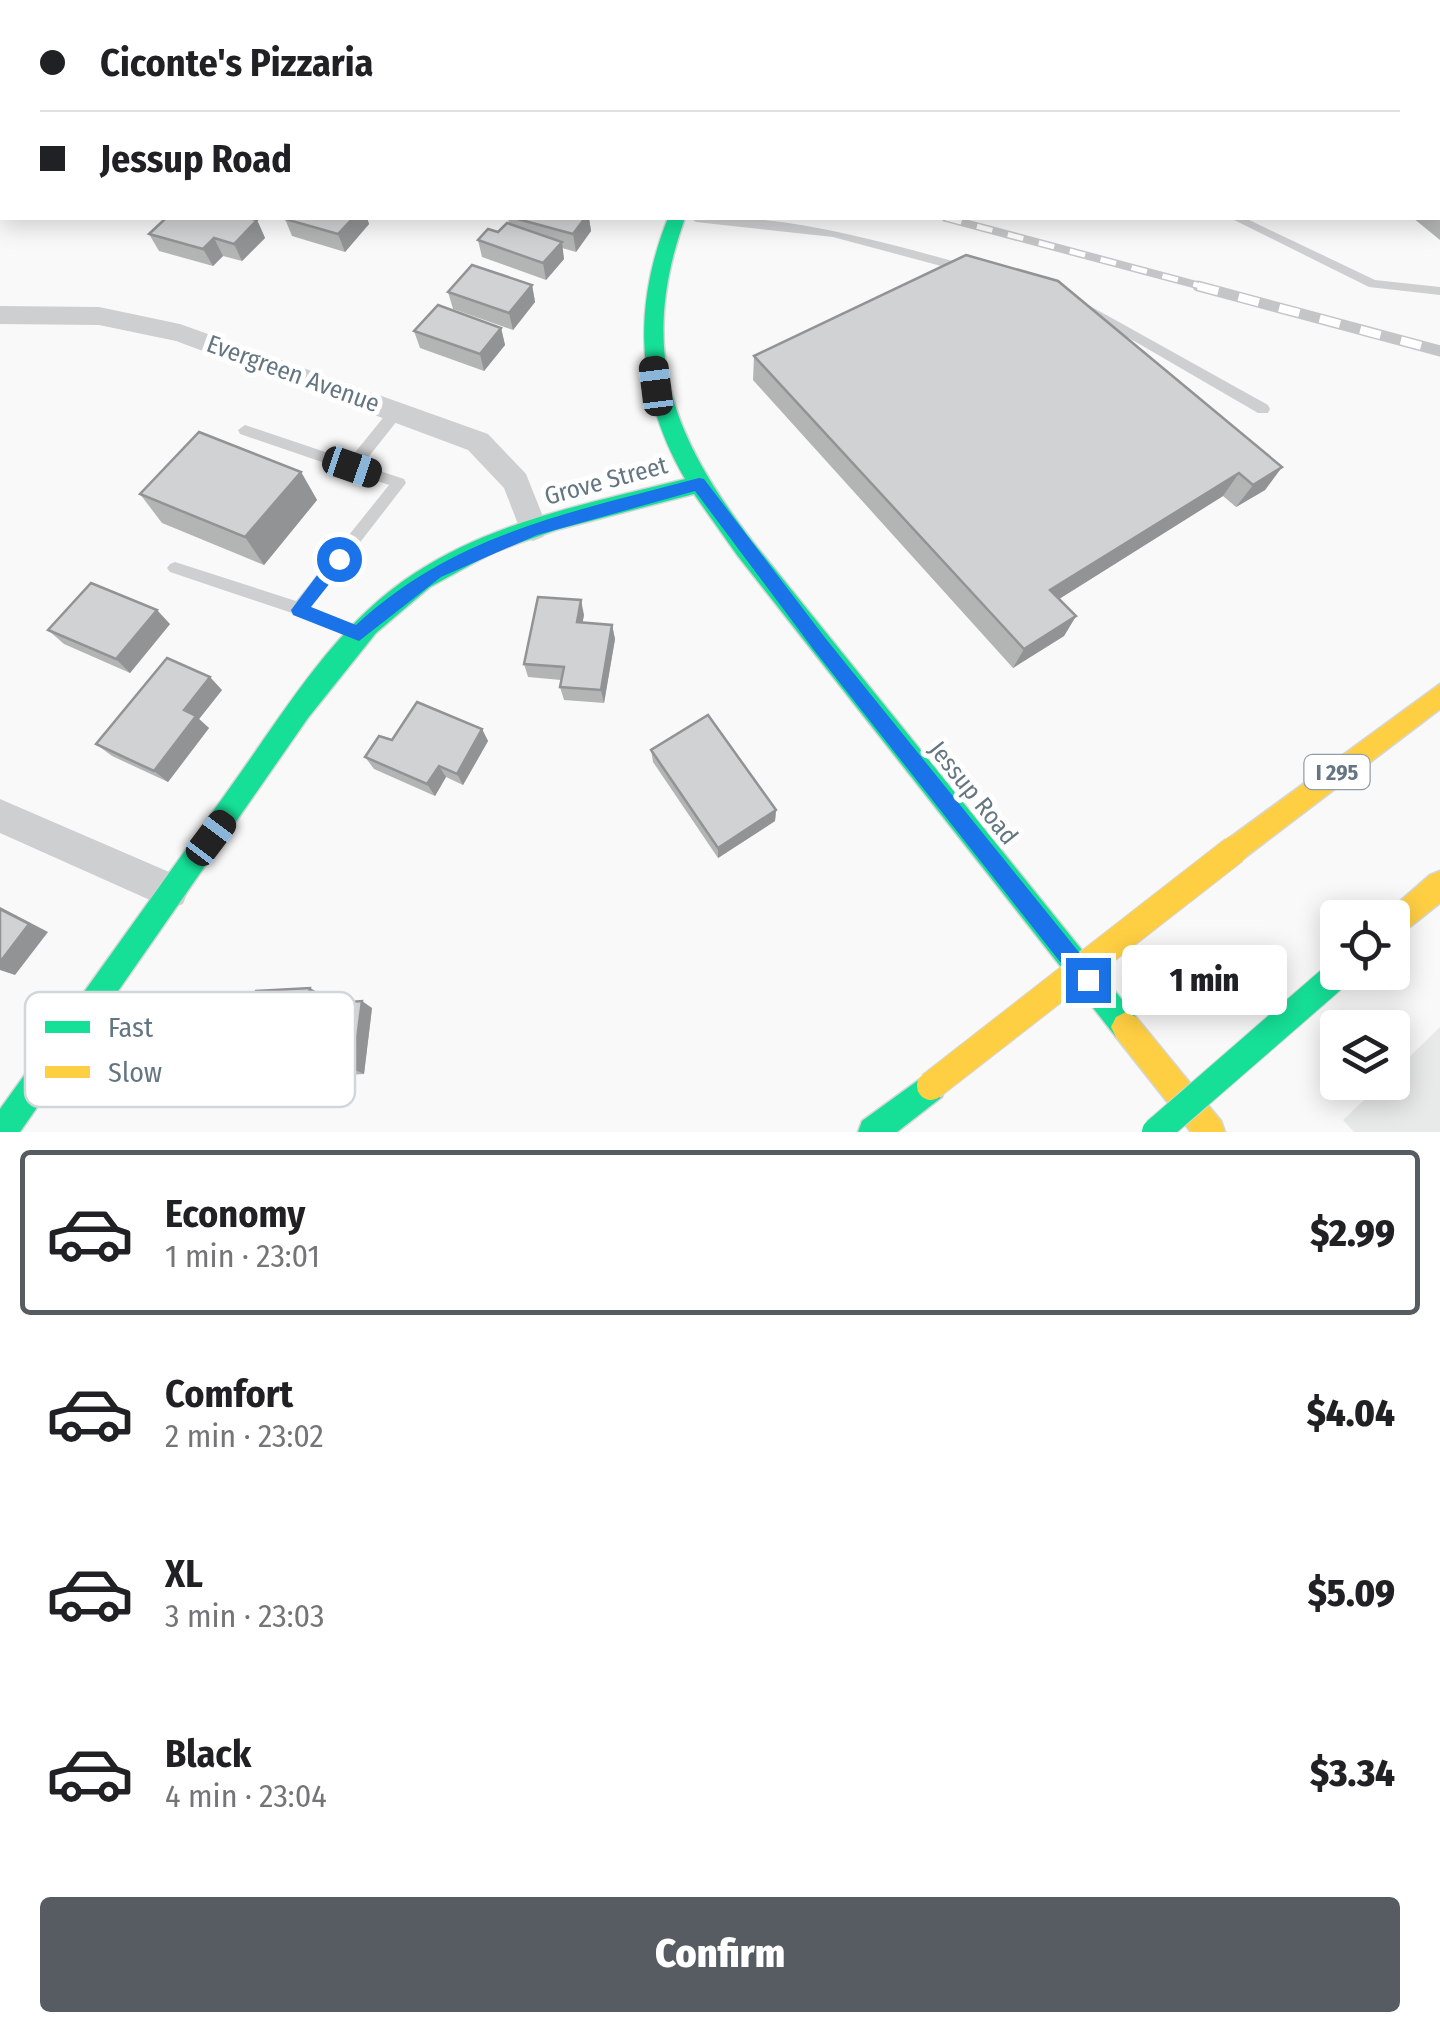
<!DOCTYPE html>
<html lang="en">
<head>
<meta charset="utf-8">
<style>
	body { margin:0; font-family:"Fira Sans Condensed",sans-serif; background:#f6f6f6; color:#202124; height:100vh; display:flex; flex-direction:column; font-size:38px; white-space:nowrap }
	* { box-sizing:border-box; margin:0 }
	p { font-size:32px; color:#757577 }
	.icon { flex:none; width:55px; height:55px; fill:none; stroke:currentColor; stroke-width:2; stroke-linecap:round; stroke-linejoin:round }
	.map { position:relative; height:1132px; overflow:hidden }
	.sheet { display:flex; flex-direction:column; background:#fff; flex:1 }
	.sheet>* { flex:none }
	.banner { position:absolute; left:0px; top:0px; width:1440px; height:220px; box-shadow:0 5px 25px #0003; display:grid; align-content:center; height:220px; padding:0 40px; background:#fff }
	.buttons { position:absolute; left:1320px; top:900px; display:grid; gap:20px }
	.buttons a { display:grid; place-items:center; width:90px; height:90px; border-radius:10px; background:#fff; box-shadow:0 5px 25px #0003; font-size:50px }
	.end { position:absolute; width:45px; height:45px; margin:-22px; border:12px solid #1a73e8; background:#fff; box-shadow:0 0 0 5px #fff }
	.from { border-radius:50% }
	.bubble { position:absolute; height:70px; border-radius:10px; background:#fff; box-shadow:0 5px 25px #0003; font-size:32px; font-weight:800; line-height:70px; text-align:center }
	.car { position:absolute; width:30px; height:60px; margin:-30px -15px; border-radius:12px; box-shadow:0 0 8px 2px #0007; background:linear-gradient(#222 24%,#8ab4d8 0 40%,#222 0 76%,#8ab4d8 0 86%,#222 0) }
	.banner b { display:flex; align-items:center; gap:35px; height:95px; font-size:38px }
	.banner b+b { border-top:2px solid #e0e0e0 }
	.banner i { width:25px; height:25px; background:#202124 }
	ul { padding:18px 0 0; list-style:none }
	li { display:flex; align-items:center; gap:30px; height:165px; margin:0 20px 15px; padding:0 20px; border:5px solid transparent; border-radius:10px }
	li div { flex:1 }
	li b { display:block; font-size:38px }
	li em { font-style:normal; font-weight:800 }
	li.on { border-color:#565c61 }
	li>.icon { width:90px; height:90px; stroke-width:1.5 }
	.primary-button { display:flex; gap:20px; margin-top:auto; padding:20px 40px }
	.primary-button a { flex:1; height:115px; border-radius:10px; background:#565c61; color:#fff; font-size:40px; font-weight:800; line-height:115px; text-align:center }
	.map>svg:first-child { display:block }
	.built { fill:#e8e9e9 }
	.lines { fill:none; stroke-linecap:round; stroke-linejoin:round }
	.fast-casing { stroke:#d5d6d7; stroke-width:3 }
	.slow-casing { stroke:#d5d6d7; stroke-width:3 }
	.lane { fill:#cecfd0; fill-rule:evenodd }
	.street { fill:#cecfd0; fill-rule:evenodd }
	.fast { fill:#16e098; fill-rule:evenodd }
	.slow { fill:#ffcf43; fill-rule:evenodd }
	.rail-far1-casing { stroke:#c3c5c6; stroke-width:8 }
	.rail-casing { stroke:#c3c5c6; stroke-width:11 }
	.rail-far1 { stroke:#fff; stroke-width:5; stroke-dasharray:16; stroke-linecap:butt }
	.rail { stroke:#fff; stroke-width:8; stroke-dasharray:21; stroke-linecap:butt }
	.fast-bridge-casing { stroke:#d5d6d6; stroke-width:30; stroke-linecap:butt }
	.slow-bridge-casing { stroke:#d5d6d6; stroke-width:30; stroke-linecap:butt }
	.fast-bridge { stroke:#16e098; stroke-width:28 }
	.slow-bridge { stroke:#ffcf43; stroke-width:28 }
	.wall { fill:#b3b5b5 }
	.shaded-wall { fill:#929394 }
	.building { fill:#d0d2d3; stroke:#929394; stroke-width:2.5 }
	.route { fill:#1a73e8 }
	.labels { text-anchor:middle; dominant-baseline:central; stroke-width:10; stroke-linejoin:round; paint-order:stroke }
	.shield { fill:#fff; stroke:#939fa8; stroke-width:2.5 }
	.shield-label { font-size:22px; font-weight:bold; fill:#657683 }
	.street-label { font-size:25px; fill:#657683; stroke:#fff }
	.key { fill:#fff; stroke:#d1d6da; stroke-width:2.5 }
	.key-label { font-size:28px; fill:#657683 }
</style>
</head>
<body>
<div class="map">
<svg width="1440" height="1132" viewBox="0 0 1440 1132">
	<rect width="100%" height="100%" fill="#f9f9f9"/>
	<!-- built -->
	<polygon class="built" points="1440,1027 1440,1132 1354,1132 1343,1120 1382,1083 1392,1082 1393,1073"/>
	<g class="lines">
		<defs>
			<g id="fast">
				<path d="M 668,218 L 685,218 C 638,350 671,435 753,542 L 1136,1017 L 1141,1027 L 1136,1037 L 1126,1042 L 1116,1037 L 737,555 L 694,494 L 556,530 L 494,552 L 430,587 L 376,633 L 308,718 L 20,1132 L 0,1132 L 0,1109 C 77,1002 153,896 229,789 C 284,713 334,625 415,573 C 496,520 594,502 685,479 C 636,394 632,308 668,218 Z"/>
				<polygon points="931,1071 942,1075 946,1086 942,1097 897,1132 858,1132 862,1121"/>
			</g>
			<g id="slow">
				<polygon points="2,57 2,67 0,68 0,58"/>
				<polygon points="1440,684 1440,709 1243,859 1234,863 1225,859 1221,850 1225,841"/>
				<polygon points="1440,871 1440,903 1392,941 1392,918 1382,917 1430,875"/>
				<polygon points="1126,1012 1136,1017 1221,1121 1225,1132 1191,1132 1116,1037 1111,1027 1116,1017"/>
			</g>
		</defs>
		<!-- fast casing -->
		<use href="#fast" class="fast-casing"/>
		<!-- slow casing -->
		<use href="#slow" class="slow-casing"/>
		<!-- lane -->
		<g class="lane">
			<polygon points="311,0 312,2 301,1 302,0"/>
			<polygon points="831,0 852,0 854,2 834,2"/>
			<polygon points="1385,0 1397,0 1399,2 1388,2"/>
			<polygon points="1438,31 1440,32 1440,38 1438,37"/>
			<path d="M 690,218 C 783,212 882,242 971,266 L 973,269 L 967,273 L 833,237 L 696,222 Z"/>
			<polygon points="1230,218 1245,218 1375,280 1440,287 1440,295 1369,287"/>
			<polygon points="1083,302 1268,405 1270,409 1268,413 1258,413 1079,309 1079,303"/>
			<polygon points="396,407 403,412 401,416 362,465 404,479 406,483 310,607 361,627 363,632 361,637 355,639 295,614 170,572 167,568 170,564 175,562 296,601 389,485 240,434 238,430 245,425 349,460 391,408"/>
		</g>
		<!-- street -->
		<g class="street">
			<polygon points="0,306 99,307 180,324 488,434 526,474 548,529 543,537 533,541 523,537 504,488 468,450 176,341 99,325 0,324"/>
			<polygon points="0,799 183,878 188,891 183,904 170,909 0,833"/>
		</g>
		<!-- fast -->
		<use href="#fast" class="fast"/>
		<!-- slow -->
		<use href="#slow" class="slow"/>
		<defs>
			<g id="rail-far1">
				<polyline points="141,0 151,2"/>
				<polyline points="946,218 1208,288"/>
			</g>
			<polyline id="rail" points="1198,286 1440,351"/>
		</defs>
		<!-- rail-far1 casing -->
		<use href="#rail-far1" class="rail-far1-casing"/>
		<!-- rail casing -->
		<use href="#rail" class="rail-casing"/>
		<!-- rail-far1 -->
		<use href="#rail-far1" class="rail-far1"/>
		<!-- rail -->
		<use href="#rail" class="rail"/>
		<defs>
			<polyline id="fast-bridge" points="1156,1132 1340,972"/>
			<polyline id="slow-bridge" points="931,1086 1234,850"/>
		</defs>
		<!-- fast-bridge casing -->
		<use href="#fast-bridge" class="fast-bridge-casing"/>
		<!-- slow-bridge casing -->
		<use href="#slow-bridge" class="slow-bridge-casing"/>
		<!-- fast-bridge -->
		<use href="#fast-bridge" class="fast-bridge"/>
		<!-- slow-bridge -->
		<use href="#slow-bridge" class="slow-bridge"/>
	</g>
	<!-- wall -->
	<g class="wall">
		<polygon points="1156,0 1293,0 1283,2 1159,2"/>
		<polygon points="1440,98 1440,240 1413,218 1438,218 1438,99"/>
		<polygon points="367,218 369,224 345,252 292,236 285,219"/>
		<polygon points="508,218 589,218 591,231 576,252 562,248 564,259 546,280 482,257 478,240 498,232 509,224"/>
		<polygon points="257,220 265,238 242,261 223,256 213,266 159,251 149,234"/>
		<polygon points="532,285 535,302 513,330 453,309 448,292"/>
		<polygon points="501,328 505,345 484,371 420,348 414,331"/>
		<polygon points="754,356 1282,467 1265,490 1236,507 1223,496 1059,599 1076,616 1064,636 1013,668 753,380"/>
		<polygon points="301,472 317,500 264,565 162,523 140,494"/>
		<polygon points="584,615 582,623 612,625 615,639 604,703 564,700 560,687 561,680 528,677 524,664"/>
		<polygon points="170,624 130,673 64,644 48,630"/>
		<polygon points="222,690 199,719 209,728 168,782 112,756 96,744"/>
		<polygon points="482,729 488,741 463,785 446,777 435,796 374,769 365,757 392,740"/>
		<polygon points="651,750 776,810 775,821 718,858 653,762"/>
		<polygon points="321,994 320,1004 372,1008 364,1074 197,1085 181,1081 253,1010"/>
	</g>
	<!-- shaded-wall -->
	<g class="shaded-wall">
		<polygon points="9,0 66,0 67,2 2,2 2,37 0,37 0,2"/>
		<rect x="677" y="0" width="40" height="2"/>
		<polygon points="1204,0 1293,0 1283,2 1198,2"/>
		<rect x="0" y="103" width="2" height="19"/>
		<polygon points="353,218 367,218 369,224 345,252 338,234"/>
		<polygon points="585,218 589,218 591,231 576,252 573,234"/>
		<polygon points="257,220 265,238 242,261 234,244"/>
		<polygon points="214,238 223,256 213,266 203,249"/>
		<polygon points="562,242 564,259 546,280 543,263"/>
		<polygon points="532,285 535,302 513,330 509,313"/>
		<polygon points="501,328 505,345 484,371 480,354"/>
		<polygon points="1282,467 1265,490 1236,507 1253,485"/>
		<polygon points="301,472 317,500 264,565 245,537"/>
		<polygon points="1239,473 1223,496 1040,611 1050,590"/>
		<polygon points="581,600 584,615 580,636 577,622"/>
		<polygon points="157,610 170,624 130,673 116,659"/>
		<polygon points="1076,616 1064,636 1013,668 1024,649"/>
		<polygon points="612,625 615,639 604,703 601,690"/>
		<polygon points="210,677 222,690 199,719 209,728 168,782 154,771 184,710"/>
		<polygon points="482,729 488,741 463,785 457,774"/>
		<polygon points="439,766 446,777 435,796 427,784"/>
		<polygon points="776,810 775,821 718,858 718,848"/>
		<polygon points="0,907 48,932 15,975 0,970"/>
		<polygon points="310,988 321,994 319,1011 308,1005"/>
		<polygon points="362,1001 372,1008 364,1074 353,1069"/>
	</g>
	<!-- building -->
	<g class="building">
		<polygon points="428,0 686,0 688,2 429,2"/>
		<polygon points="1371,0 1386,0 1390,2 1361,2"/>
		<polygon points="2,66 2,103 0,103 0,67"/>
		<polygon points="1440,98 1440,200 1438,198 1438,99"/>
		<polygon points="166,218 247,218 257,220 234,244 214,238 203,249 149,234"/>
		<polygon points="286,218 353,218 338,234 285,219"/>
		<polygon points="514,218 585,218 573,234"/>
		<polygon points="507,223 562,242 543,263 478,240 488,229 498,232"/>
		<polygon points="966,255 1058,281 1282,467 1253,485 1239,473 1050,590 1076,616 1024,649 754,356"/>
		<polygon points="472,265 532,285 509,313 448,292"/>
		<polygon points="438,305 501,328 480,354 414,331"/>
		<polygon points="199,432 301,472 245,537 140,494"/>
		<polygon points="91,583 157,610 116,659 48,630"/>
		<polygon points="538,597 581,600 577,622 612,625 601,690 560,687 564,667 524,664"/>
		<polygon points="167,658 210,677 184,710 196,716 154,771 96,744"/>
		<polygon points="417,702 482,729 457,774 439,766 427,784 365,757 379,736 392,740"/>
		<polygon points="708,715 776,810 718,848 651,750"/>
		<polygon points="0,909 29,924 0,962"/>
		<polygon points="310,988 308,1005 362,1001 353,1069 181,1081 195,1013 253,1010 256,991"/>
	</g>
	<!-- route -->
	<path class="route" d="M 699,478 L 704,479 L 826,639 L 1095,972 L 1098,980 L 1095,987 L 1088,990 L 1080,987 L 814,650 L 695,491 L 537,535 L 441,577 L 359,641 L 293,615 L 291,610 L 333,554 L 345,554 L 345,564 L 311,607 L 356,625 C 455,533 573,512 699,478 Z"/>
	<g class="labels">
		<!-- shield labels -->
		<rect class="shield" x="1304.5" y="755" width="65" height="34" rx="8"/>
		<g class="shield-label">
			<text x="1337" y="772">I 295</text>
		</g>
		<!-- street labels -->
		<g class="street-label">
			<text transform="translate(293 374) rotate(20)">Evergreen Avenue</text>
			<text transform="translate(606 481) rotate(-15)">Grove Street</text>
			<text transform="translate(973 793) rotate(51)">Jessup Road</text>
		</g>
	</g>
	<!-- legend -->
	<rect x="25" y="992" width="330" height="115" rx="15" class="key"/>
	<rect x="45" y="1021" width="45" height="12" fill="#16e098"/>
	<rect x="45" y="1066" width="45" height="12" fill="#ffcf43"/>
	<g class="key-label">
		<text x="108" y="1037">Fast</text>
		<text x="108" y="1082">Slow</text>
	</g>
</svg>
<div class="buttons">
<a><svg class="icon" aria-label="locate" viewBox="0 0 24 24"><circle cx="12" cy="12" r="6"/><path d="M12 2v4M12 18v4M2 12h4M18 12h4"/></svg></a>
<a><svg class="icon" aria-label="layers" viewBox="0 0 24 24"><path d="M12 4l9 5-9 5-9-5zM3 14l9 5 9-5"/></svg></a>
</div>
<i class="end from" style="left:339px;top:559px"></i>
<i class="end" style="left:1088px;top:980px"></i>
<div class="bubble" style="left:1122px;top:945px;width:165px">1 min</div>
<i class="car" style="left:656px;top:386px;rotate:353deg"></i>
<i class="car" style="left:352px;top:467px;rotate:109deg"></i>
<i class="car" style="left:211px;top:838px;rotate:37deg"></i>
<div class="banner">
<b><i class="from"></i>Ciconte's Pizzaria</b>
<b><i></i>Jessup Road</b>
</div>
</div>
<section class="sheet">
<ul>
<li class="on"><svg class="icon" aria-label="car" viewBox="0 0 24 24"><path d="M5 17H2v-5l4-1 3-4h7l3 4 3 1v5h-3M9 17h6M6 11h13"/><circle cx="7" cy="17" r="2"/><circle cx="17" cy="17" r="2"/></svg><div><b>Economy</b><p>1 min · 23:01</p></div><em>$2.99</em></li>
<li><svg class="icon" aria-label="car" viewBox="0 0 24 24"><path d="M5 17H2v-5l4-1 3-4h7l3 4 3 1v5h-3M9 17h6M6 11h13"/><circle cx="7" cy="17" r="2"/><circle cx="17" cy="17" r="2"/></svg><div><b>Comfort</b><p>2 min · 23:02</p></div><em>$4.04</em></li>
<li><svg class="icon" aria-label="car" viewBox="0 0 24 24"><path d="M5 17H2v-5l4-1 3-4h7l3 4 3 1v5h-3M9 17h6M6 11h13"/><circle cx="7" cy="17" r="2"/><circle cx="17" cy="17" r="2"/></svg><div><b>XL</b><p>3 min · 23:03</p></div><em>$5.09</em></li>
<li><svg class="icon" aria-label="car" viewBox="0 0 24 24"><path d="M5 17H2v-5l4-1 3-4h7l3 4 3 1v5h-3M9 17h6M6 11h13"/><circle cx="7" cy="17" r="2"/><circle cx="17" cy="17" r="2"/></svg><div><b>Black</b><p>4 min · 23:04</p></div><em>$3.34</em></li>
</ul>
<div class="primary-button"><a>Confirm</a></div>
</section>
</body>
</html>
